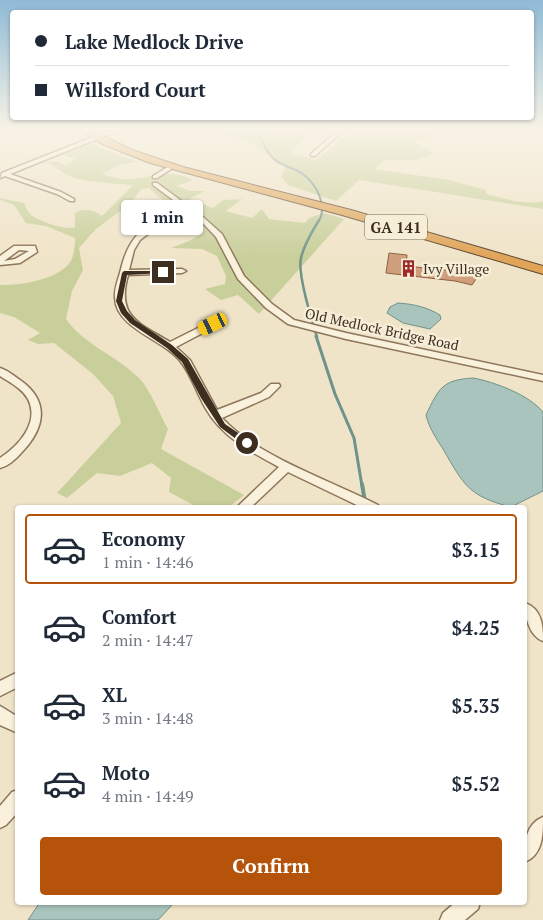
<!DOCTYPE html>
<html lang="en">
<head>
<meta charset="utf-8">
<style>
	body { margin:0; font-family:"PT Serif",serif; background:#f2f2f3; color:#1f2937; height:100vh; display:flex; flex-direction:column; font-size:19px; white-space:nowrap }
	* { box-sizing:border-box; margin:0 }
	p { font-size:16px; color:#747a83 }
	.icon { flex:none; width:28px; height:28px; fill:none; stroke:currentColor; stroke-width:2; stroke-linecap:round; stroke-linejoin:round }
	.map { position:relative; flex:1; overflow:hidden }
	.sheet { position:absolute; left:15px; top:505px; width:512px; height:400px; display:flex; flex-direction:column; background:#fff; border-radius:5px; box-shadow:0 1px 4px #0004 }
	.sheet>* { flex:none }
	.hud { position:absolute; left:10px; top:10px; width:524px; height:110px; border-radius:5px; box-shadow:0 1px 4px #0004; display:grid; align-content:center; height:110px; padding:0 25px; background:#fff }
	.end { position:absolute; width:22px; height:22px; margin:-11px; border:6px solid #3d2e20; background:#fff; box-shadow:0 0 0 2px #fff }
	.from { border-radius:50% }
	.bubble { position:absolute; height:35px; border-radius:5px; background:#fff; box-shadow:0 1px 4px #0004; font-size:16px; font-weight:800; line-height:35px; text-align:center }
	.car { position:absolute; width:15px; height:30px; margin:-15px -8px; border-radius:6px; box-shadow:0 0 4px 1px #0007; background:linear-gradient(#f5c518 24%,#345 0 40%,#f5c518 0 76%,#345 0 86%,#f5c518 0) }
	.hud b { display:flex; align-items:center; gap:18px; height:48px; font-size:19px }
	.hud b+b { border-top:1px solid #e0e1e3 }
	.hud i { width:12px; height:12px; background:#1f2937 }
	ul { padding:9px 0 0; list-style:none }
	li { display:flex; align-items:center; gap:15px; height:70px; margin:0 10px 8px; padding:0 15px; border:2px solid transparent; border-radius:5px }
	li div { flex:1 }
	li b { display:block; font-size:19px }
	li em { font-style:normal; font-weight:800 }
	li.current { border-color:#b45309 }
	li>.icon { width:45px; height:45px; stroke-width:1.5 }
	.cta { display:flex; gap:10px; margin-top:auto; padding:10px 25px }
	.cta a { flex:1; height:58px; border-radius:5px; background:#b45309; color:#fff; font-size:20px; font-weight:800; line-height:58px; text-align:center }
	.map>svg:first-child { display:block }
	.green { fill:#c9cf9b }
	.water { fill:#a9c4bc; stroke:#6f938a }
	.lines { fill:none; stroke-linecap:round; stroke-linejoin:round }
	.stream-far3 { stroke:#6f938a; stroke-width:2 }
	.stream-far2 { stroke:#6f938a; stroke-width:2.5 }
	.stream-far1 { stroke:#6f938a; stroke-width:3 }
	.stream { stroke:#6f938a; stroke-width:4 }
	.building { fill:#cf9f7d; stroke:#8d5f41 }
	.street-casing { stroke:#8d765c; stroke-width:3 }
	.highway-casing { stroke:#5b4430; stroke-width:2 }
	.street { fill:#faf1dc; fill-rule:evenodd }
	.highway { fill:#e0a458; fill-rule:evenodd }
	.route { fill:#3d2e20 }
	.labels { text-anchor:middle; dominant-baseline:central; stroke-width:5; stroke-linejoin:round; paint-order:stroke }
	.far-poi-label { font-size:14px; fill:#3d2e20; stroke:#f7eed8; text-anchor:start }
	.far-street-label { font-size:14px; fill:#3d2e20; stroke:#f7eed8 }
	.shield { fill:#f7eed8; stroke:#756857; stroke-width:1 }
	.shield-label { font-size:15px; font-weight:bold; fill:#3d2e20 }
</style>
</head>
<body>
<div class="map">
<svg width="543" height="920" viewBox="0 0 543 920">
	<rect width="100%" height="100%" fill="#f0e4c8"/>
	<!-- green -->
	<g class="green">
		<path d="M 210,130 L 311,130 L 291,153 L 316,160 L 352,131 L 448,130 L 414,142 L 432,152 L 430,156 L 415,160 L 384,160 L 374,169 L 449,180 L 486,190 L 486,194 C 503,198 526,206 543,201 L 543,209 L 359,180 L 336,201 L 288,185 L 281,176 L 286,167 L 251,143 L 214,133 Z"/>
		<path d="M 92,144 L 137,162 L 121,164 L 102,174 C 111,177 121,180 130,179 C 155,177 169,168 193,180 L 176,186 L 190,191 L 205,191 L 189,199 L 213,208 L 223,200 L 242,199 L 226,211 L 252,218 L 262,209 L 269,219 L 305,223 L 309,218 L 324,213 L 344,219 L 259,314 L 238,295 L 221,300 L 205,289 L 225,284 L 226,276 L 217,256 L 202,249 L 171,248 L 189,241 L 201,234 L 149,188 L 141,189 L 131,203 L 96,229 L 79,248 L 83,270 L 72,291 L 66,319 C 83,344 117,356 139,378 C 150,389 160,415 168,429 L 161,449 L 244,495 L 229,507 L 197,507 L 169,492 L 171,478 L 152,463 L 120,476 L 97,473 L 67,498 L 57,493 L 121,423 L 113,396 L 93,374 L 54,343 L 38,344 L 28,340 L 40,333 L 14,317 L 0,313 L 0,285 C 21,285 52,281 68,265 C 74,259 75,246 75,238 L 46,226 L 26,223 L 14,205 L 0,200 L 0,198 L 24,203 C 26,207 27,211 30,214 C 38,221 66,231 75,227 L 75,213 C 85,207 93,210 102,216 L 133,185 C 114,183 83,183 67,175 C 63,173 53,165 47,162 L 58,161 L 66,166 L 75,159 L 64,155 Z"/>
	</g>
	<!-- water -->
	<g class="water">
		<path d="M 398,303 C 413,304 427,307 440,315 L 441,319 L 430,329 L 403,323 L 387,313 L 390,307 Z"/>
		<path d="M 473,378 C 495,382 529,395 543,412 L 543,491 L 511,507 C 468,496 464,485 443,449 C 436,438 429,428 426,415 C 439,388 442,380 473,378 Z"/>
		<polygon points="40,902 174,902 174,903 158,920 28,920"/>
	</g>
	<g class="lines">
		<!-- stream-far3 -->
		<path class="stream-far3" d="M 257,130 C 262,140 266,153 275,160 C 283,166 294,168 303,174 C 316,184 328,205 319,221"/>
		<!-- stream-far2 -->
		<path class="stream-far2" d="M 317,337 C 312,322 297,272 301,258 C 304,244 312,232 319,220"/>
		<!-- stream-far1 -->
		<polyline class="stream-far1" points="316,336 335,394 354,438 362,486"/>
		<!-- stream -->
		<polyline class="stream" points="362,484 365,502"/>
	</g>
	<!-- building -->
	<polygon class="building" points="389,253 407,255 406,266 465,272 478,276 472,285 455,281 386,273"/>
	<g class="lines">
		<defs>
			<g id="street">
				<polygon points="117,130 127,130 107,135 10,174 61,192 74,199 74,201 70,201 57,194 5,176 0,178 2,173 103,133"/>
				<polygon points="338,130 344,130 315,156 311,156 311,154"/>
				<polygon points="171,165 176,166 157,178 153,178 153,176"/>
				<polygon points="153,183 157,183 203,217 222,234 244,276 272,304 294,320 346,333 543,375 543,381 346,339 288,324 266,308 238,279 216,237 199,219 153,185"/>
				<path d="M 158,219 L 165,221 L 140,240 L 134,250 L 129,270 L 182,269 L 186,271 L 182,273 L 128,275 C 116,317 139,323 170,342 L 210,322 L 216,322 L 216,326 L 176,347 L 190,360 L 217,410 L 261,393 L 271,384 L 279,384 L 280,386 L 269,397 L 222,418 C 258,457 330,480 378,505 L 380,508 L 363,508 L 288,472 L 250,508 L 236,508 L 279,467 C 251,452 222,437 206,409 C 197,394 192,376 181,362 C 165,340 116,329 115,298 C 114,288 119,278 121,269 C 127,244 137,231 158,219 Z"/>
				<path d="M 14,246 L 35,246 L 37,252 L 20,263 L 0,265 L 0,256 ZM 19,250 L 29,251 L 15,259 L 4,261 Z"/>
				<path d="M 0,368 C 7,370 14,376 20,380 C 50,401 45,428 22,452 C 16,459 8,466 0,468 L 0,458 C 19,446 40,422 28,399 C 22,388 9,382 0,376 Z"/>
				<path d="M 525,603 C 542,609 543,626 543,641 C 529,636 525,616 525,603 Z"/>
				<polygon points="18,672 18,687 0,696 0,681"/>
				<polygon points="0,706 18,717 18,733 0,725"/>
				<polygon points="18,790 18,812 6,825 0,828 0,806 12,792"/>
				<path d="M 543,817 C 543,835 543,854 525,862 C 525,845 524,825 543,817 Z"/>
				<polygon points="456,902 480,902 478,909 465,920 440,920 443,913"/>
			</g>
			<polygon id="highway" points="79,130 91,130 132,150 183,167 351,210 543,266 543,274 342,215 150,163 102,144"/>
		</defs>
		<!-- street casing -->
		<use href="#street" class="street-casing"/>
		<!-- highway casing -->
		<use href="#highway" class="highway-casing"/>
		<!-- street -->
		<use href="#street" class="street"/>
		<!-- highway -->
		<use href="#highway" class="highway"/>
	</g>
	<!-- sky -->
	<linearGradient id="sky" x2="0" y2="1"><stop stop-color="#8fbad6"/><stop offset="0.5" stop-color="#f8f3e6"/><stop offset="1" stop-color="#f8f3e6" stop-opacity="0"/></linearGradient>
	<rect width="543" height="259" fill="url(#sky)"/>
	<!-- route -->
	<polygon class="route" points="124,271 165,271 163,273 127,275 122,301 127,311 135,320 172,345 188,359 225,424 250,441 250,445 244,445 220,427 201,398 182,362 167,348 130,323 121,313 116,301 122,273"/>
	<!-- icons -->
	<defs>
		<symbol id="building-bare" viewBox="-9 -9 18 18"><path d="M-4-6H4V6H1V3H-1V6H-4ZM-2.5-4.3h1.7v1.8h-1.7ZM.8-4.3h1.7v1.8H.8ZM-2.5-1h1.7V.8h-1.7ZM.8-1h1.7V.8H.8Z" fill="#9e2a2b" stroke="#f7eed8" stroke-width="2.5" paint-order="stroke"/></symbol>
	</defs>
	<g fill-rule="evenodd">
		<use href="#building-bare" x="396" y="256" width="25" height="25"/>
	</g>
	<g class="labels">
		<!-- far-poi labels -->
		<g class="far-poi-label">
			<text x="423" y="268">Ivy Village</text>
		</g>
		<!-- far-street labels -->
		<g class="far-street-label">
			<text transform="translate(382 329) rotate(12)">Old Medlock Bridge Road</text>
		</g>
		<!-- shield labels -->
		<rect class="shield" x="365" y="214.5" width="62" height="25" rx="4"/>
		<g class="shield-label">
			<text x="396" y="227">GA 141</text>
		</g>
	</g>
</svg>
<i class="end from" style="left:247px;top:443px"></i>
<i class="end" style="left:163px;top:272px"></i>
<div class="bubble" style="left:121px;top:200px;width:82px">1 min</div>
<i class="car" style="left:213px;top:324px;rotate:244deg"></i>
<div class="hud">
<b><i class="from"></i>Lake Medlock Drive</b>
<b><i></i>Willsford Court</b>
</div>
<section class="sheet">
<ul>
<li class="current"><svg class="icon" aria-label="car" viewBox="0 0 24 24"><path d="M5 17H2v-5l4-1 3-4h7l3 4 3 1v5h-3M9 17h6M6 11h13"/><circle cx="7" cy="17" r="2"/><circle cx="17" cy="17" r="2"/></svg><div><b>Economy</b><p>1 min · 14:46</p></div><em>$3.15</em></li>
<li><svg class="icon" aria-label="car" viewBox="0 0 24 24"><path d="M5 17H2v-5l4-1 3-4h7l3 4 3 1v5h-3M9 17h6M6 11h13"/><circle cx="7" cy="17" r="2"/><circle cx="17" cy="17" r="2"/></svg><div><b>Comfort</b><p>2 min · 14:47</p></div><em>$4.25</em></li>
<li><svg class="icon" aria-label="car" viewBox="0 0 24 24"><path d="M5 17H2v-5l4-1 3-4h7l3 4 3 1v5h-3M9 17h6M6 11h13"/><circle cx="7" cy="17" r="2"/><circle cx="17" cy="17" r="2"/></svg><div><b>XL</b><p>3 min · 14:48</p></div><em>$5.35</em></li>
<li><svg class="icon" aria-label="car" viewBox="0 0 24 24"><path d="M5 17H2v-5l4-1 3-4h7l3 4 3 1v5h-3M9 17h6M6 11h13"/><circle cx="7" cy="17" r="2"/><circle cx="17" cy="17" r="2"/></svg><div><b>Moto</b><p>4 min · 14:49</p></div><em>$5.52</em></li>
</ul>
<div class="cta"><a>Confirm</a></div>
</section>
</div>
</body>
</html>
